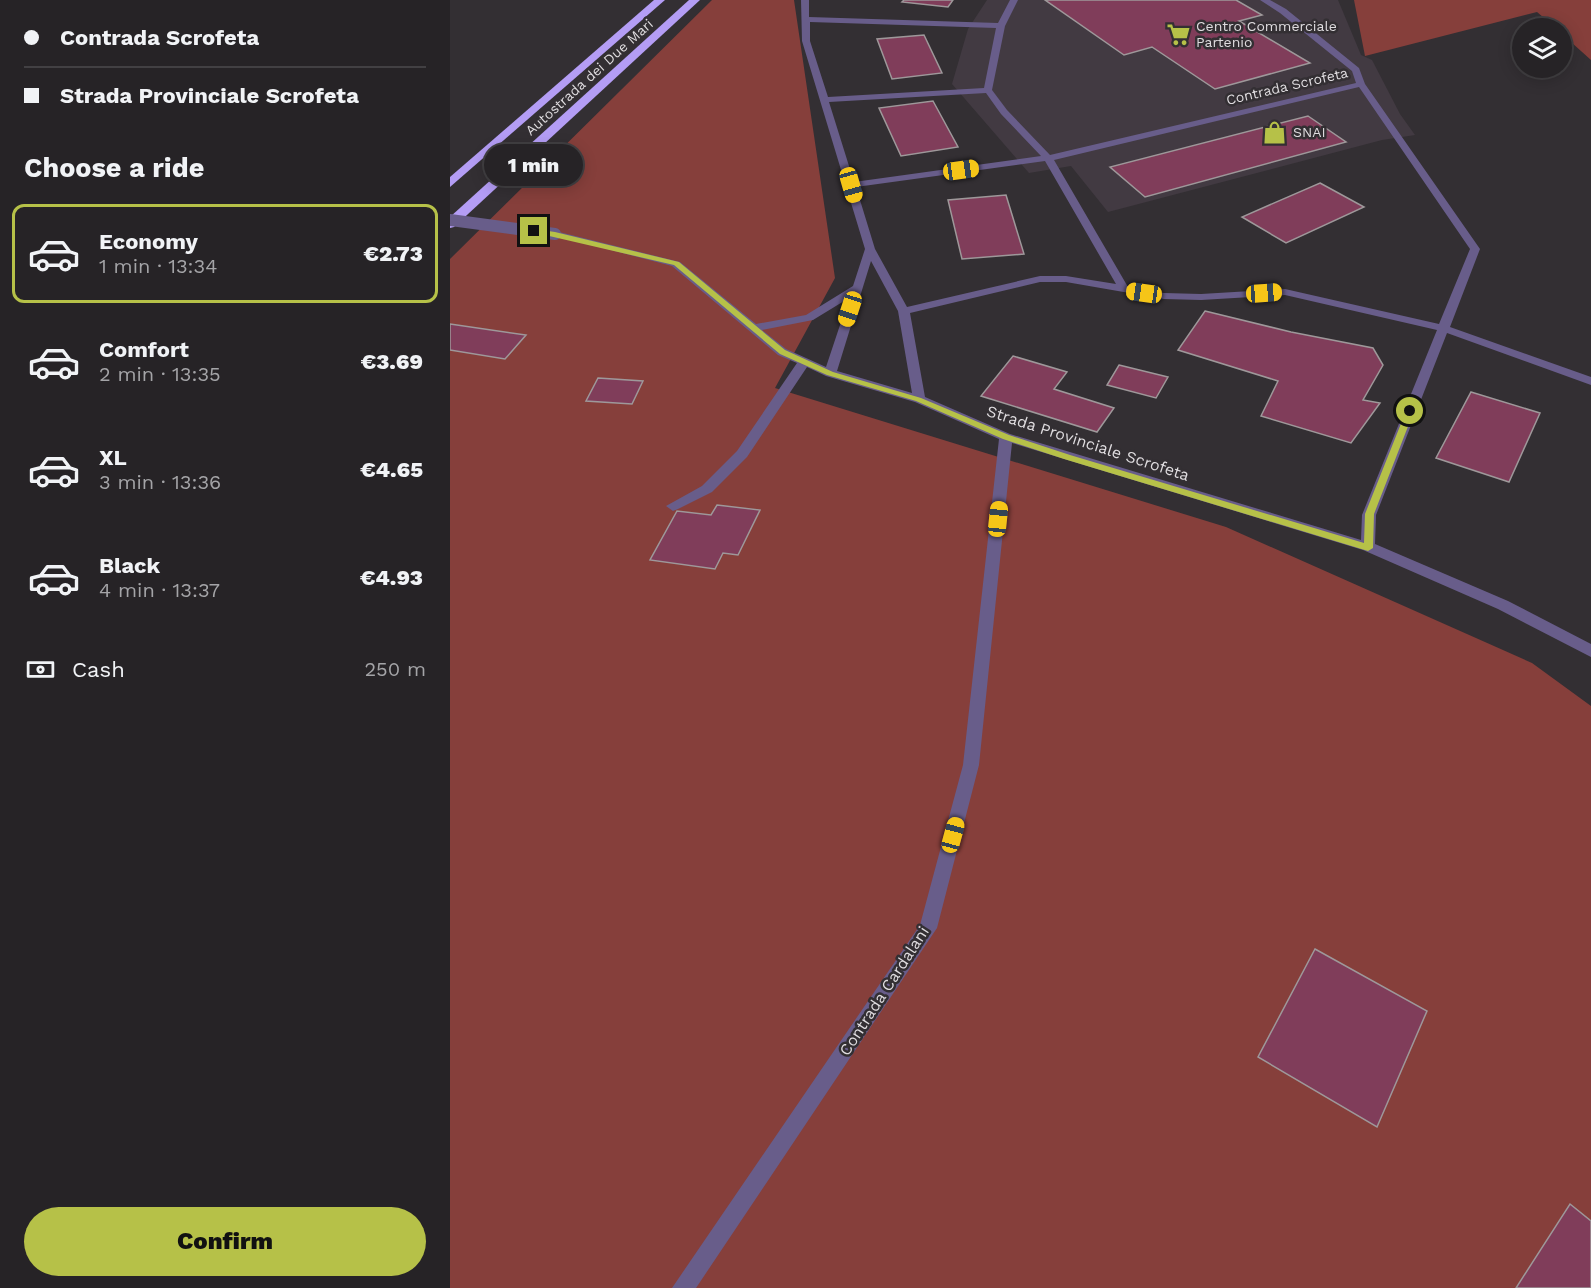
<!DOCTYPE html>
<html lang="en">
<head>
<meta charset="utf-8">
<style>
	body { margin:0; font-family:"Work Sans",sans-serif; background:#322f32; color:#f1f3f6; height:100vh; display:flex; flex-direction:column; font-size:22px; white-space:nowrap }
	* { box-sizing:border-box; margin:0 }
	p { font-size:20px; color:#a4a4a7 }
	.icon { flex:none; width:33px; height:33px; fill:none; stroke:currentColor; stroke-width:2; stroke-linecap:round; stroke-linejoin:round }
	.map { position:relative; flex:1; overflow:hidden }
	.details { display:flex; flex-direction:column; background:#262326; width:450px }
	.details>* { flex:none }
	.banner { display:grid; align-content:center; height:132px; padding:0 24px; background:#262326 }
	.tools { position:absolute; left:1062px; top:18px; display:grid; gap:12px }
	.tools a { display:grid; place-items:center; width:60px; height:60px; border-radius:50%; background:#262326; box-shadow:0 3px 15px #0003,0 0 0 2px #424043; font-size:30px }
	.end { position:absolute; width:27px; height:27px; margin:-14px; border:8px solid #b6c148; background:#111; box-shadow:0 0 0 3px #111 }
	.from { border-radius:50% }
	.bubble { position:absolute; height:42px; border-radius:21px; background:#262326; box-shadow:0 3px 15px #0003,0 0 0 2px #424043; font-size:20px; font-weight:800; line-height:42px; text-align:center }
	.car { position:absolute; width:18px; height:36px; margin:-18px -9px; border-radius:8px; box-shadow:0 0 4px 2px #0007; background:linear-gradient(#f5c518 24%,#345 0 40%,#f5c518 0 76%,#345 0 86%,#f5c518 0) }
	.banner b { display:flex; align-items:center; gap:21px; height:57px; font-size:22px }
	.banner b+b { border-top:2px solid #424043 }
	.banner i { width:15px; height:15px; background:#f1f3f6 }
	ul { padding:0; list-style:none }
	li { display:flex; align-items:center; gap:18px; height:99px; margin:0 12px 9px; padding:0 12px; border:3px solid transparent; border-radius:12px }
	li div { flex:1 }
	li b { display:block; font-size:22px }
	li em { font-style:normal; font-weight:800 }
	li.on { border-color:#b6c148 }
	li>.icon { width:54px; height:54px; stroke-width:1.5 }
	h2 { padding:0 24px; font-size:27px; line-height:72px }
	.pay { display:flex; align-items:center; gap:15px; height:66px; padding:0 24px; font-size:22px }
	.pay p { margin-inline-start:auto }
	.primary-button { display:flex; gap:12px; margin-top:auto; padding:12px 24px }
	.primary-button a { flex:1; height:69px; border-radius:36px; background:#b6c148; color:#111; font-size:24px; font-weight:800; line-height:69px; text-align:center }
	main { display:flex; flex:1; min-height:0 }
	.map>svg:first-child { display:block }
	.built { fill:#423a42 }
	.forest { fill:#863f3b }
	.building { fill:#803d5a; stroke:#9e989a; stroke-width:1.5 }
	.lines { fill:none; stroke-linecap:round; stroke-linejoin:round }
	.minor { fill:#685d8a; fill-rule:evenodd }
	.highway { fill:#b49df5; fill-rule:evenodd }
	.minor-bridge { stroke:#685d8a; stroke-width:12 }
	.route { fill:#b6c148 }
	.labels { text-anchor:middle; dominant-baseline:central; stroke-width:5; stroke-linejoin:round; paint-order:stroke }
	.far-poi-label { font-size:14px; fill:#dfdcdf; stroke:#332f33; text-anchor:start }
	.far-street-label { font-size:14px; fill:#dfdcdf; stroke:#332f33 }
	.street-label { font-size:16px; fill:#dfdcdf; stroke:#332f33 }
</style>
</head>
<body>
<main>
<section class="details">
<div class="banner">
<b><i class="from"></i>Contrada Scrofeta</b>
<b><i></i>Strada Provinciale Scrofeta</b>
</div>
<h2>Choose a ride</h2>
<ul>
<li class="on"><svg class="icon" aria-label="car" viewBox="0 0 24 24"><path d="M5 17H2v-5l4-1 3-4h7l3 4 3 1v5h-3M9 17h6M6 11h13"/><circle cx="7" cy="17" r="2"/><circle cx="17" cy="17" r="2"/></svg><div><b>Economy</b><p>1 min · 13:34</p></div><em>€2.73</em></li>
<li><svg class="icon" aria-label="car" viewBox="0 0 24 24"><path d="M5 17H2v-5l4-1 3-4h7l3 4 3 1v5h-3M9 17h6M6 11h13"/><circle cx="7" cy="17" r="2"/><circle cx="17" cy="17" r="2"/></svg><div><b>Comfort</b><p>2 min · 13:35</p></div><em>€3.69</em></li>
<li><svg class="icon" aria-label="car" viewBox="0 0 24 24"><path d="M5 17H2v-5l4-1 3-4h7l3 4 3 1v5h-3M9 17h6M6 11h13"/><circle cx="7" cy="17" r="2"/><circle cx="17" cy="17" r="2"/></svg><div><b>XL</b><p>3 min · 13:36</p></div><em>€4.65</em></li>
<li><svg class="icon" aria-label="car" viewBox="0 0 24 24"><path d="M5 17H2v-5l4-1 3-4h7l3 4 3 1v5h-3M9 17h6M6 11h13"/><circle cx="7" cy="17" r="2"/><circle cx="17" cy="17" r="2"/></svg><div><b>Black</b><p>4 min · 13:37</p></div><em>€4.93</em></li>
</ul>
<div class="pay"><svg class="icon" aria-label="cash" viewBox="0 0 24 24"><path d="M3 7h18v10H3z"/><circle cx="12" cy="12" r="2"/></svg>Cash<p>250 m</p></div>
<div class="primary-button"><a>Confirm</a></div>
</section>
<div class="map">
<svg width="1141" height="1288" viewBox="0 0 1141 1288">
	<rect width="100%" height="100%" fill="#332f33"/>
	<!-- built -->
	<polygon class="built" points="537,0 888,0 911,55 922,60 950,114 965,135 932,140 658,212 621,166 579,173 502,84 518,29"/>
	<!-- forest -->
	<g class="forest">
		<polygon points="262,0 344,0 385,278 325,388 776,527 1082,663 1141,706 1141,1288 0,1288 0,259"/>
		<polygon points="904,0 1141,0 1141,60 1112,34 1112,28 1106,28 1087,12 915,56"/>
	</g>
	<!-- building -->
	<g class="building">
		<polygon points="454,0 503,0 498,7 452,2"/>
		<polygon points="595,0 786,0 812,15 789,21 860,63 765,89 702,47 674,55"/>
		<polygon points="474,35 492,73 442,79 427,39"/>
		<polygon points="483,101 508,147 451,156 429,108"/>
		<polygon points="858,116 896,142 695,197 660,167"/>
		<polygon points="870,183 914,207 836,243 792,217"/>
		<polygon points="556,195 574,254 512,259 498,200"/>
		<polygon points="755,311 841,332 923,348 933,365 913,400 930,403 901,443 811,416 828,381 728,350"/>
		<polygon points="0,324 76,335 55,359 0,350"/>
		<polygon points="563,356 617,372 604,389 664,408 647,432 531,396"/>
		<polygon points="669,365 718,377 706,398 657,385"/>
		<polygon points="148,378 193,381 182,404 136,401"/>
		<polygon points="1021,392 1090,413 1059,482 986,458"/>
		<polygon points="267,505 310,510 288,555 273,553 265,569 200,560 227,511 261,515"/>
		<polygon points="865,949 977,1011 927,1127 808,1057"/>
		<polygon points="1120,1204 1141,1221 1141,1288 1066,1288"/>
	</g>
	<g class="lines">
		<!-- minor -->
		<path class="minor" d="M 351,0 L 359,0 L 359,17 L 548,23 L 560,0 L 568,0 L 555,26 L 542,90 L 557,110 L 600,155 L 906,83 L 902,71 L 830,13 L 810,0 L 820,0 L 836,9 L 909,68 L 915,84 L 1030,249 L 1000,327 L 1141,377 L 1141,385 L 997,333 L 926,515 L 925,544 L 1058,601 L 1141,644 L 1141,657 L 1048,609 L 913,550 L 562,443 L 529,765 L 487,928 L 246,1288 L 222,1288 L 470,925 L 513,765 L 549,439 L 465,402 L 376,376 L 357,367 L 297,457 L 262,492 L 228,509 L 223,511 L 216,506 L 252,486 L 287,451 L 347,363 L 328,355 L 222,266 L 100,234 L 105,231 L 230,262 L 306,324 L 356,315 L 403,286 L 415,249 L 352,41 ZM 360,22 L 546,28 L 534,88 L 378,97 L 360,41 ZM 909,87 L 1020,249 L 989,324 L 835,289 L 751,294 L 714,293 L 678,287 L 604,160 ZM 536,93 L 551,114 L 591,156 L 404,182 L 379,102 ZM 595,161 L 666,284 L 616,276 L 590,276 L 457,307 L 425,249 L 406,187 ZM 421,261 L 448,311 L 462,393 L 387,371 ZM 590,282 L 616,282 L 714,299 L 751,300 L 835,295 L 987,330 L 912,515 L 911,540 L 560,434 L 475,397 L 460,313 ZM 399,298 L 376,367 L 336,349 L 312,330 L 363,320 Z"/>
		<!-- highway -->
		<g class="highway">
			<polygon points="204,0 215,0 0,187 0,177"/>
			<polygon points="239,0 250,0 4,227 0,228 0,217"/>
		</g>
		<!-- minor-bridge -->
		<polyline class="minor-bridge" points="0,220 105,234"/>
	</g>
	<!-- route -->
	<polygon class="route" points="84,229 105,232 229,262 335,350 383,372 471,398 559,435 620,455 914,543 915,514 956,411 960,409 964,411 924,514 923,548 918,551 614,459 553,439 466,401 377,375 330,354 224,265 82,232"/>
	<!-- icons -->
	<defs>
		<symbol id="supermarket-bare" viewBox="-9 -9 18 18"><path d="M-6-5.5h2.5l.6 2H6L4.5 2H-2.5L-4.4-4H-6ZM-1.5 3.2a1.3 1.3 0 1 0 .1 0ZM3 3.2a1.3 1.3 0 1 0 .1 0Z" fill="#b6c148" stroke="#332f33" stroke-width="2.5" paint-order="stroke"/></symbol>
		<symbol id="shop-bare" viewBox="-9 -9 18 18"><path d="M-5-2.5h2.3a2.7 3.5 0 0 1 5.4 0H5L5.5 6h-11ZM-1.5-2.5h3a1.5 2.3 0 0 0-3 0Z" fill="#b6c148" stroke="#332f33" stroke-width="2.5" paint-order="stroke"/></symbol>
	</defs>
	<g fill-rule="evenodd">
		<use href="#supermarket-bare" x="712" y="18" width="33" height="33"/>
		<use href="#shop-bare" x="808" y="116" width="33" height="33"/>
	</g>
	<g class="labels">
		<!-- far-poi labels -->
		<g class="far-poi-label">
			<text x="746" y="26">Centro Commerciale<tspan x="746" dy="16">Partenio</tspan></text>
			<text x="843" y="132">SNAI</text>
		</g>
		<!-- far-street labels -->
		<g class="far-street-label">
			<text transform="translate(139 77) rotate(-42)">Autostrada dei Due Mari</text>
			<text transform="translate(837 86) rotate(-13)">Contrada Scrofeta</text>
		</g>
		<!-- street labels -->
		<g class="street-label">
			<text transform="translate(638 443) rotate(18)">Strada Provinciale Scrofeta</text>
			<text transform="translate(434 991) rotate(-57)">Contrada Cardalani</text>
		</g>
	</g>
</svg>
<div class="tools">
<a><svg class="icon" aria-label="layers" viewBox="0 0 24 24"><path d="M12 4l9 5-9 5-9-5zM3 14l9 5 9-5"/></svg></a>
</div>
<i class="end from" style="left:960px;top:411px"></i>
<i class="end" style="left:84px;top:231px"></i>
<div class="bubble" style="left:34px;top:144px;width:99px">1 min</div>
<i class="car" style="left:511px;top:170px;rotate:82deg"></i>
<i class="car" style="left:401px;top:185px;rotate:164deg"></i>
<i class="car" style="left:694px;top:293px;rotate:278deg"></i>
<i class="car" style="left:814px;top:293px;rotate:86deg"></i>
<i class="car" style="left:400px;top:309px;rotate:198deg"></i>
<i class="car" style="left:548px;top:519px;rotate:6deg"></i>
<i class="car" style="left:503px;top:835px;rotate:15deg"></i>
</div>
</main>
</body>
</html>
